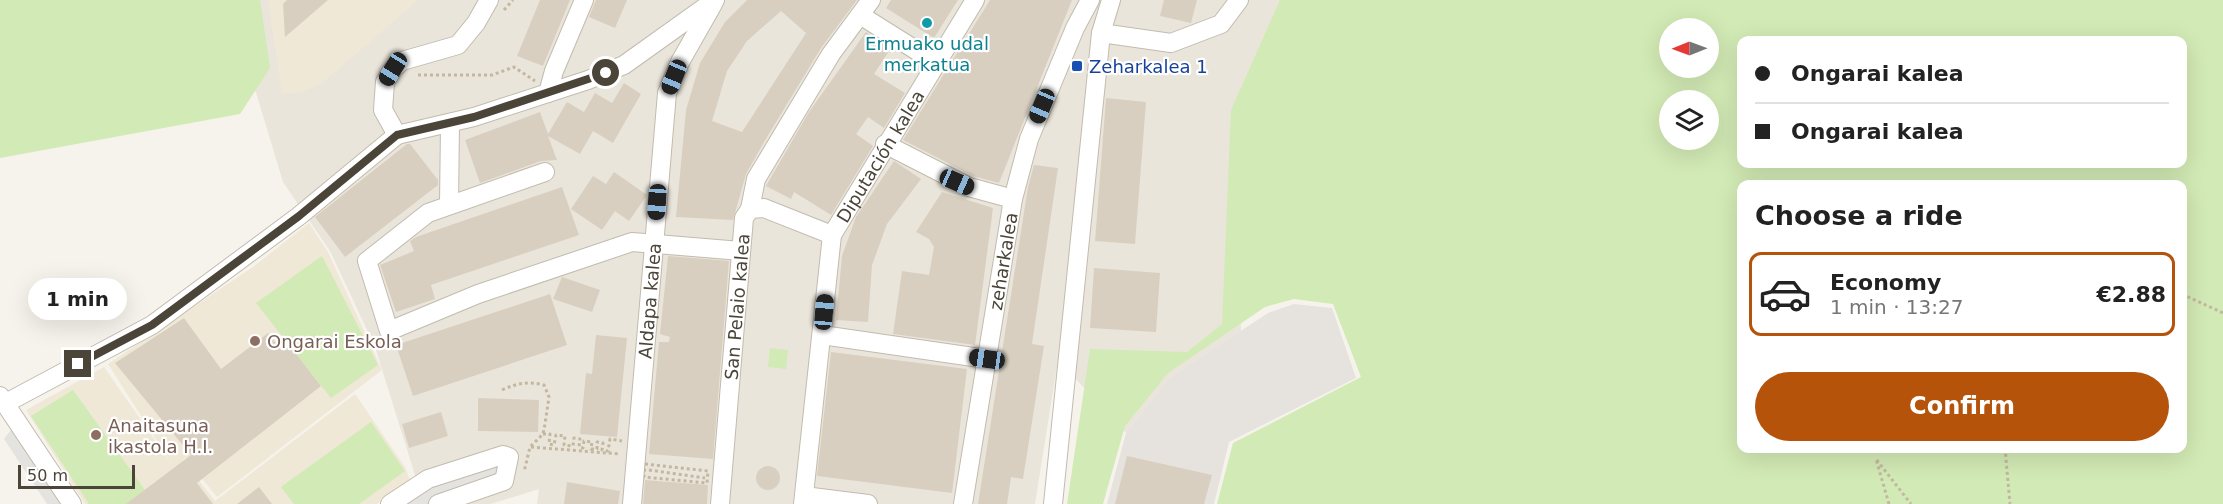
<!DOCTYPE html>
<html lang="en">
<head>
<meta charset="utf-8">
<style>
	body { margin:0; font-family:"DejaVu Sans",sans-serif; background:#f6f6f6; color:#222; height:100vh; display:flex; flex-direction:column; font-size:22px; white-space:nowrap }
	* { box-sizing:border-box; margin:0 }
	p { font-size:20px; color:#767676 }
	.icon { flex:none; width:33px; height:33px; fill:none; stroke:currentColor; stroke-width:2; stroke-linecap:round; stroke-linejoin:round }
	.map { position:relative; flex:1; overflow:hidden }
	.side { position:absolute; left:1737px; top:180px; width:450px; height:273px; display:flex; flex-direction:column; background:#fff; border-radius:12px; box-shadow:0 6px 24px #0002 }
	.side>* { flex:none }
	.top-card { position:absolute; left:1737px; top:36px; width:450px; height:132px; border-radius:12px; box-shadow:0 6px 24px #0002; display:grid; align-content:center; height:132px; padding:0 18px; background:#fff }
	.needle { width:39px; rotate:269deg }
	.fabs { position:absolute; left:1659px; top:18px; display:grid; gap:12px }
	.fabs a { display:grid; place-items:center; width:60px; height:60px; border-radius:50%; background:#fff; box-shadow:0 6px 24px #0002; font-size:30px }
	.scale { position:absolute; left:18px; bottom:15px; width:117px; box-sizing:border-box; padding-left:6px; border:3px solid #4b4439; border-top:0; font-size:16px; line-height:21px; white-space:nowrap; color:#4b4439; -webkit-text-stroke:4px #fff; paint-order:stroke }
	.end { position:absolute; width:27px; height:27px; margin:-14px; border:8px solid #4b4439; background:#fff; box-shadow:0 0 0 3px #fff }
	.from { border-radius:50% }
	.bubble { position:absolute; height:42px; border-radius:21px; background:#fff; box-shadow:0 6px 24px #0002; font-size:20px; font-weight:700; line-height:42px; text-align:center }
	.car { position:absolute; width:18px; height:36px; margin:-18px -9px; border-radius:8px; box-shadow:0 0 4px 2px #0007; background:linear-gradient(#222 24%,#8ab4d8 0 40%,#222 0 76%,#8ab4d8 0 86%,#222 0) }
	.top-card b { display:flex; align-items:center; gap:21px; height:57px; font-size:22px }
	.top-card b+b { border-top:2px solid #e0e0e0 }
	.top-card i { width:15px; height:15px; background:#222 }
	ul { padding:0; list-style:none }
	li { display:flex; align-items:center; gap:18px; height:84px; margin:0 12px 9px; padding:0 6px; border:3px solid transparent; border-radius:12px }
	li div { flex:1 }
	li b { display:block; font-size:22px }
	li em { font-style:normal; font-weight:700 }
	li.on { border-color:#b45309 }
	li>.icon { width:54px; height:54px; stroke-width:1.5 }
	h2 { padding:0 18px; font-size:27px; line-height:72px }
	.primary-button { display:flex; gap:12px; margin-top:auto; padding:12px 18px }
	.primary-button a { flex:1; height:69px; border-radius:36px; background:#b45309; color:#fff; font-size:24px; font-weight:700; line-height:69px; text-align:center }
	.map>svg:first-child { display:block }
	.residential { fill:#eae5da }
	.industrial { fill:#e6e2dd }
	.education { fill:#efe8d6 }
	.green { fill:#d2eab5; fill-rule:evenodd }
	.parking { fill:#e5e3e0 }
	.building { fill:#d8cfc1; fill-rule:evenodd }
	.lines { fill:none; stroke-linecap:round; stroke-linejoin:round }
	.minor-casing { stroke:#c2bbae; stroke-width:20 }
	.path { stroke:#c4b79f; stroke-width:3; stroke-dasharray:3 3; stroke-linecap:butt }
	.minor { stroke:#fff; stroke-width:18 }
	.route { stroke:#4b4439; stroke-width:8 }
	.culture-dot { fill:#0f9aa8; stroke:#fff; stroke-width:2 }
	.transit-dot { fill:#1a4fb4; stroke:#fff; stroke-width:2 }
	.education-dot { fill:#8d6e63; stroke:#fff; stroke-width:2 }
	.labels { text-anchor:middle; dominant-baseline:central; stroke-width:4.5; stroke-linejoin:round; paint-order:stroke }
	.culture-label { font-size:18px; fill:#0d838f; stroke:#fff }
	.transit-label { font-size:18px; fill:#164399; stroke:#fff; text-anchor:start }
	.street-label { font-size:18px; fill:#4b4439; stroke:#fff }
	.education-label { font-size:18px; fill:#785e54; stroke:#fff; text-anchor:start }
</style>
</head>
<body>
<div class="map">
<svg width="2223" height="504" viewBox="0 0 2223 504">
	<rect width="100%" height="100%" fill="#f6f3ec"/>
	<!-- residential -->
	<polygon class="residential" points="228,0 1288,0 1231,110 1241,331 1169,378 1126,433 1058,360 1035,504 537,504 539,489 491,504 424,504 375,347 330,251 283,182"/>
	<!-- industrial -->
	<polygon class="industrial" points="1294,304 1332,308 1356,378 1229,442 1214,504 1107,504 1126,433 1169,378 1268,313"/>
	<!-- education -->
	<g class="education">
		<polygon points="268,0 418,0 320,85 300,92 282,94"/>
		<polygon points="309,223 328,252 382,370 217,497 185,458 183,460 215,501 355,394 405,467 410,480 377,504 85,504 26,410 104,367 173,466 108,364 253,267"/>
	</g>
	<!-- green -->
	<g class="green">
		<polygon points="0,0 260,0 270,68 240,114 0,158"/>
		<path d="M 1280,0 L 2223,0 L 2223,504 L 1217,504 L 1233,443 L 1361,377 L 1333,304 L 1294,299 L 1265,307 L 1168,373 L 1125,426 L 1103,504 L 1067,504 L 1090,349 L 1187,352 L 1222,324 L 1231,110 ZM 1670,28 L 1708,28 L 1708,68 L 1670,68 ZM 1742,40 L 2182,40 L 2182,164 L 1742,164 ZM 1708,100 L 1708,140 L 1670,140 L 1670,100 ZM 2182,184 L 2182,448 L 1742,448 L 1742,184 Z"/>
		<polygon points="322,256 378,365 331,398 256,303"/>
		<polygon points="770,348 788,350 786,369 768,367"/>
		<polygon points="73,390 145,490 127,504 89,504 31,416"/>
		<polygon points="371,422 405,471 359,504 294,504 281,487"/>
	</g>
	<!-- parking -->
	<g class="parking">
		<polygon points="13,427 65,504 47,504 4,439"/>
		<polygon points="503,455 504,481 446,504 390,504"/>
	</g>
	<!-- building -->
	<g class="building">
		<polygon points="287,0 328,0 285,37 283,4"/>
		<polygon points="540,0 570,0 543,66 517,56"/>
		<polygon points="596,0 627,0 615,28 589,17"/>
		<path d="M 747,0 L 857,0 L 821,48 L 764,142 L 746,174 L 733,220 L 676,217 L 686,110 L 700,63 L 725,22 ZM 781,11 L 806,33 L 742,132 L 712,121 L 727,71 L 747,41 Z"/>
		<polygon points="891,0 958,0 934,38 886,8"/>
		<polygon points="990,0 1072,0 999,183 973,176 903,140"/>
		<polygon points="1164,0 1197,0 1191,23 1160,16"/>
		<polygon points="866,32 891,48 874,74 905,93 884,128 868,117 856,134 873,146 831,215 794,192 791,199 766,186 809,112"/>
		<polygon points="624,83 641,94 613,143 593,131 580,154 548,136 557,160 541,161 480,183 465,140 540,112 548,134 567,102 584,112 595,93 612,103"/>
		<polygon points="1106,98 1146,102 1135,244 1095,241"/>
		<polygon points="407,144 410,144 438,180 438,185 345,257 315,217"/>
		<polygon points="894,161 921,179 887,224 872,265 868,322 836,320 842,256 856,217"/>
		<polygon points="1034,165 1058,168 1032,344 1044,346 1023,479 1011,477 1007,504 978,504 1028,187"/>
		<polygon points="614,172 647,195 629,221 615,211 602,230 571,209 593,176 606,184"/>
		<polygon points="562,187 579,235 431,285 435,299 396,312 380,265 414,251 410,241 416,237"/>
		<polygon points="942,192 993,208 975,345 893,334 902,271 929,275 934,247 929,239 916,232"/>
		<polygon points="668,256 729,261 713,459 649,454 659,342 669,342 670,337 660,334"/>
		<polygon points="1094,268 1160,273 1156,332 1090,328"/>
		<polygon points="562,277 600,290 592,312 553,299"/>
		<polygon points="550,294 567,345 413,396 396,345"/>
		<polygon points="184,318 221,369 268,333 281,350 290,346 321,386 197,483 213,504 126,504 191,455 115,363"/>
		<polygon points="596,335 627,338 617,437 580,434 586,373 592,374"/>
		<polygon points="831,352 967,369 952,493 817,476"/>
		<polygon points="478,398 539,400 538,432 478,431"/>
		<polygon points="441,412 448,436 409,448 402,424"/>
		<polygon points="1127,456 1212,475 1204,504 1115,504"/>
		<circle cx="768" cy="478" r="12"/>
		<polygon points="645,480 708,485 707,504 643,504"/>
		<polygon points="567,482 620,491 618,504 564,504"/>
		<polygon points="259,487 272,504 237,504"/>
	</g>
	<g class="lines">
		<defs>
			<g id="minor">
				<polyline points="489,0 476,23 458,45 402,61 393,69 385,82 383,110 397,135 474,117 588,80 624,65 715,0"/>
				<polyline points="860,15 938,64"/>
				<polyline points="1101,33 1171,43 1221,24 1239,0"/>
				<polyline points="548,93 554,71 584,0"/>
				<polyline points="885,144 969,187 1013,199"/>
				<polyline points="545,172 428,213 367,261 389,331 478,294 632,242 741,251"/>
				<polyline points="449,204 450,124"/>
				<polyline points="750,209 764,208 832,235"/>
				<polyline points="822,335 987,359"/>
				<polyline points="0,396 72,504"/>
				<polyline points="6,403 152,325 299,216 397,135"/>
				<polyline points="804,496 868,504"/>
				<polyline points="390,504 428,479 503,455 509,457 504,481 438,504"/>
				<path id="s1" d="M 632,504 L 667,93 L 680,62 L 713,4"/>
				<path id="s2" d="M 720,504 L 744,218 L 750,209 L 756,179 L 831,54 L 871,0"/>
				<path id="s3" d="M 803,504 L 832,235 L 975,0"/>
				<path id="s4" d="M 963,504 L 1013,199 L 1029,139 L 1075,28 L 1090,0"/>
				<polyline points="1053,504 1101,33 1111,0"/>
			</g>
		</defs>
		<!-- minor casing -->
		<use href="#minor" class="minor-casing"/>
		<!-- path -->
		<g class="path">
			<polyline points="504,10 513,0"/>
			<polyline points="418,75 492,75 514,67 535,81"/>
			<polyline points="2182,294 2223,313"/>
			<path d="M 502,390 C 517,383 528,381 544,385 L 549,397 L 545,424 L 543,434 L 530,447 L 524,472"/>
			<polyline points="543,434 550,434 549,444 554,445 556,435 565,436 564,445 573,446 574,438 580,439 579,447 583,448 584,441 592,442 591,449 597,449 597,442 603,443 602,450 608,451 610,439 622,441"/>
			<polyline points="531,447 620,454"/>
			<polyline points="2005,448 2010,504"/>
			<polygon points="645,464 708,471 707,483 644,477"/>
			<polyline points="649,470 705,478"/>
			<polyline points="1889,504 1876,459 1911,504"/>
		</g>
		<!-- minor -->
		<use href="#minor" class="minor"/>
	</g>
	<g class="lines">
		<!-- route -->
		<polyline class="route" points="78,364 152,325 299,216 397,135 474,117 606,73"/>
	</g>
	<!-- markers -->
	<circle class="culture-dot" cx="927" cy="23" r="6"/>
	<rect class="transit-dot" x="1071" y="60" width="12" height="12" rx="3"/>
	<g class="education-dot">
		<circle cx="255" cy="341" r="6"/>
		<circle cx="96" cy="435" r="6"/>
	</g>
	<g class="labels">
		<!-- culture labels -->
		<g class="culture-label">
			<text x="927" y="43">Ermuako udal<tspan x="927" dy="21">merkatua</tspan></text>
		</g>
		<!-- transit labels -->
		<g class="transit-label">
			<text x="1089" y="66">Zeharkalea 1</text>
		</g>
		<!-- street labels -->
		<g class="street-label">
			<text stroke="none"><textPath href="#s3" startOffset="363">Diputación kalea</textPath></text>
			<text stroke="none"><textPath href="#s4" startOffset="246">zeharkalea</textPath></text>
			<text stroke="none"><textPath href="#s1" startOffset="204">Aldapa kalea</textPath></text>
			<text stroke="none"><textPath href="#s2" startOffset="198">San Pelaio kalea</textPath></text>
		</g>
		<!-- education labels -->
		<g class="education-label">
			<text x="267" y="341">Ongarai Eskola</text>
			<text x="108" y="425">Anaitasuna<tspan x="108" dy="21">ikastola H.I.</tspan></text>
		</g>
	</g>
</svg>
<div class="fabs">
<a><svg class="needle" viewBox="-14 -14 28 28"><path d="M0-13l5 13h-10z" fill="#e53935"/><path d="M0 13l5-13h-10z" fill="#767676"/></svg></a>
<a><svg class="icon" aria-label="layers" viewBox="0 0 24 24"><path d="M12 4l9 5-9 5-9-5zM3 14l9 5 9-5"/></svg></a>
</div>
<div class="scale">50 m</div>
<i class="end from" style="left:606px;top:73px"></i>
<i class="end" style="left:78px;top:364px"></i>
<div class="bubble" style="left:28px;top:278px;width:99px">1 min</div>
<i class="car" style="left:393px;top:69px;rotate:212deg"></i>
<i class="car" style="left:674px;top:77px;rotate:202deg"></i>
<i class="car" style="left:1042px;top:106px;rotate:203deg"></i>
<i class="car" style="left:957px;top:182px;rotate:114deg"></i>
<i class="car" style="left:657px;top:202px;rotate:184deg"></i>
<i class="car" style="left:824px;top:312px;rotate:5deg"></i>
<i class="car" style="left:987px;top:359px;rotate:278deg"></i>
<div class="top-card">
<b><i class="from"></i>Ongarai kalea</b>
<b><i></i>Ongarai kalea</b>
</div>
<section class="side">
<h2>Choose a ride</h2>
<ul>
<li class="on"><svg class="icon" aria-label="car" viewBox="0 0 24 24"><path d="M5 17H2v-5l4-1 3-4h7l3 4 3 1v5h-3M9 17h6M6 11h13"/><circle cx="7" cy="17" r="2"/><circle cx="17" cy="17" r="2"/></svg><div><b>Economy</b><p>1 min · 13:27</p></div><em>€2.88</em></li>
</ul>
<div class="primary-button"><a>Confirm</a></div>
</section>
</div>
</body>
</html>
